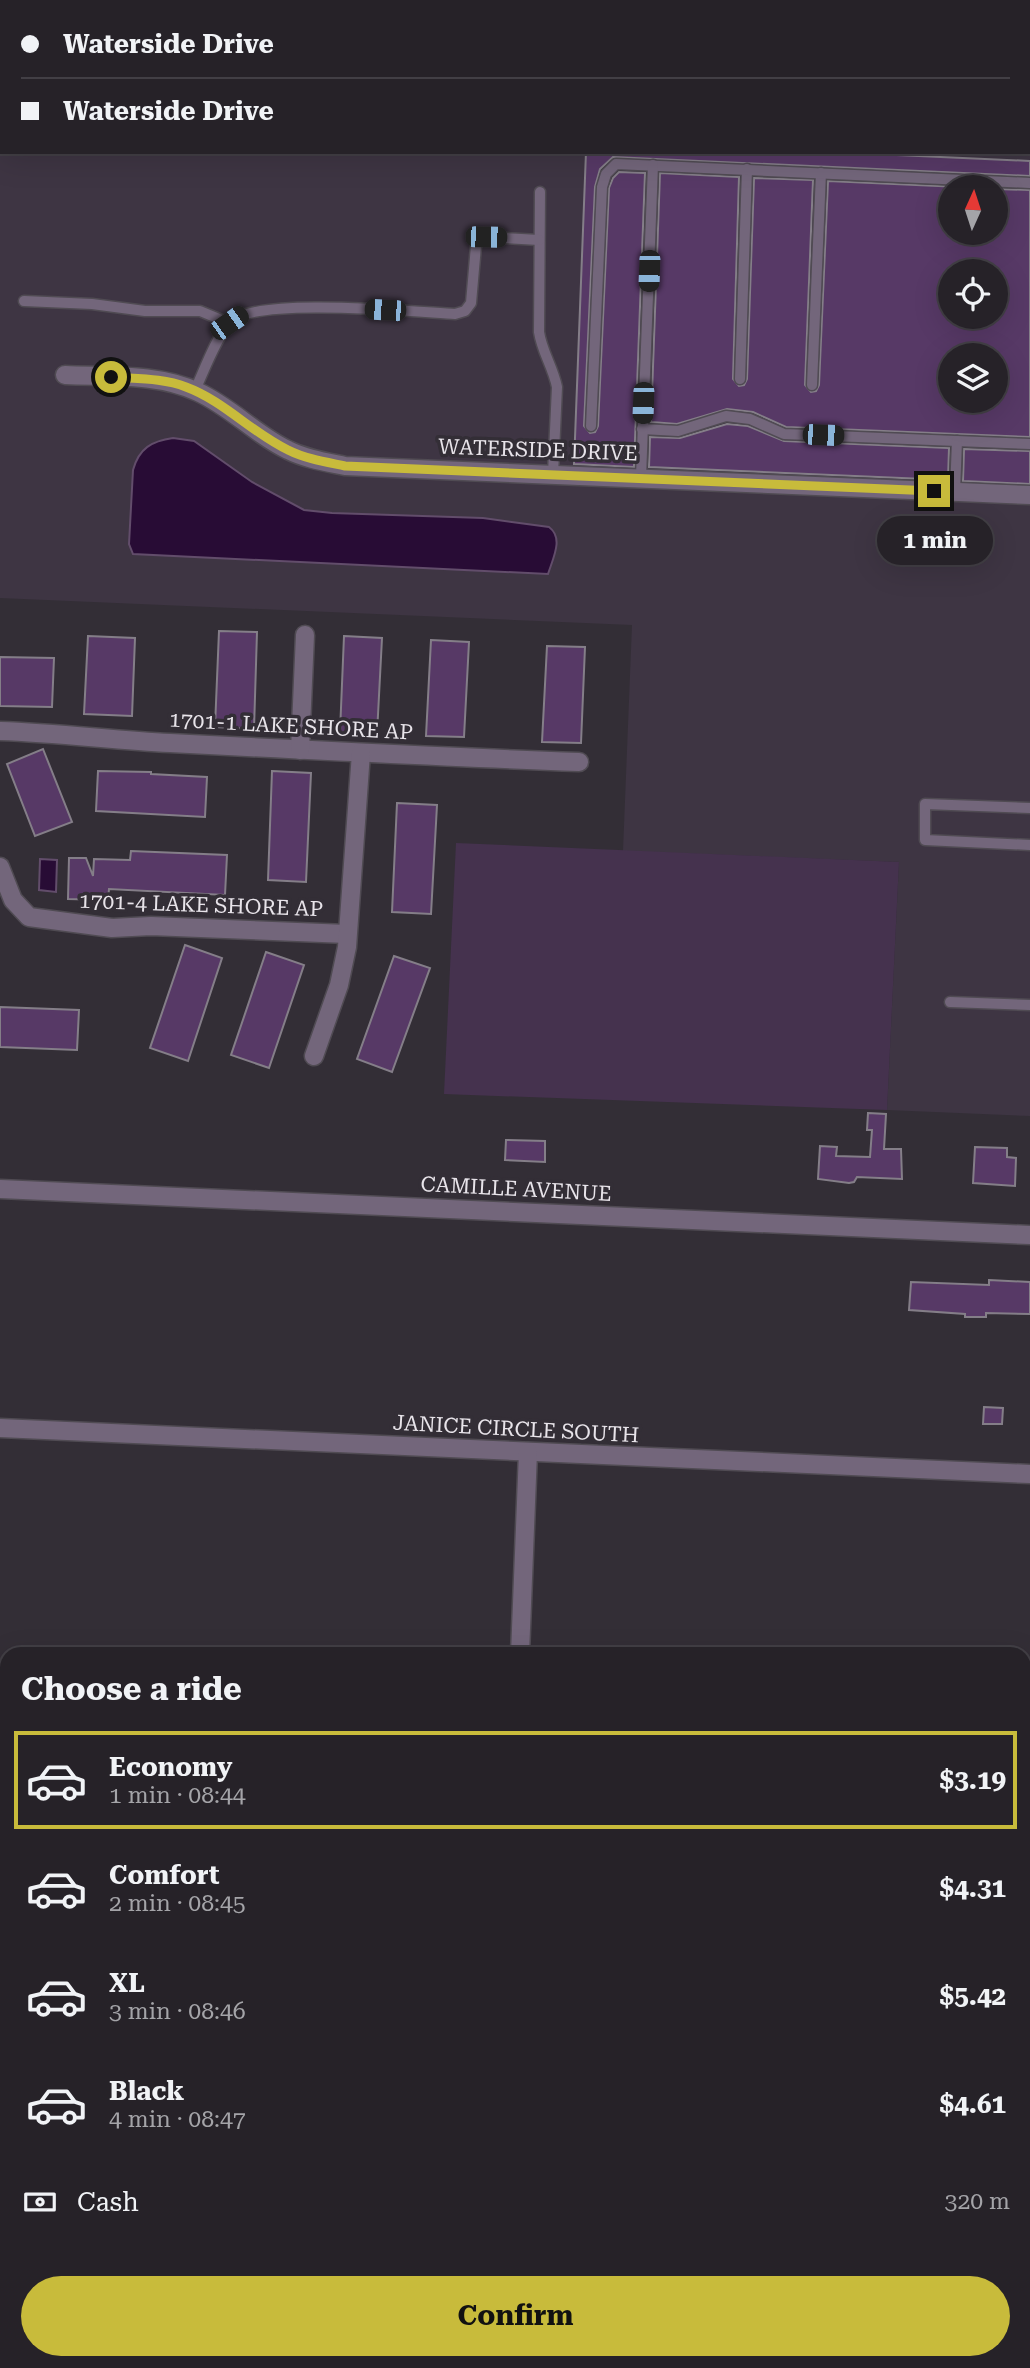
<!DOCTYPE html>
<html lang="en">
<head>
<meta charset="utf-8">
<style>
	body { margin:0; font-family:"Roboto Serif",serif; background:#322f34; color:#f1f3f6; height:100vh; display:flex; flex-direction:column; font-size:26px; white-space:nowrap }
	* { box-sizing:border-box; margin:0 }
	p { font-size:23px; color:#a4a4a8 }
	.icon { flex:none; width:38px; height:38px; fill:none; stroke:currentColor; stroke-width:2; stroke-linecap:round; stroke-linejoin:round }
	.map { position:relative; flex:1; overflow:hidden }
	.drawer { position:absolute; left:0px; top:1647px; width:1031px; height:723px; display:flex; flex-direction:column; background:#262228; border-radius:21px 21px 0 0; box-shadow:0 7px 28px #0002,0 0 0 2px #423f45 }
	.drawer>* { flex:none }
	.banner { position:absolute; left:0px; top:0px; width:1031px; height:154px; box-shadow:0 7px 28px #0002,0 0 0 2px #423f45; display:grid; align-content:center; height:154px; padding:0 21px; background:#262228 }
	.needle { width:46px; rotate:3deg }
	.buttons { position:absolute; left:938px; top:175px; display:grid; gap:14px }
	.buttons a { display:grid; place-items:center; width:70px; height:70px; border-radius:50%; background:#262228; box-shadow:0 7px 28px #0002,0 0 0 2px #423f45; font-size:35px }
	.end { position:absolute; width:32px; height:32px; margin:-16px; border:9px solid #c8bb3b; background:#111; box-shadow:0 0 0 4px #111 }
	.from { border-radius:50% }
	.bubble { position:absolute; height:49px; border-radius:24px; background:#262228; box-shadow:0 7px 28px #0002,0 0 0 2px #423f45; font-size:23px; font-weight:700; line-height:49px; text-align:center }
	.car { position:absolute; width:21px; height:42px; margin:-21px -10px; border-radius:9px; box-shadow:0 0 5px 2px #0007; background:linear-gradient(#222 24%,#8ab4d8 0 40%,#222 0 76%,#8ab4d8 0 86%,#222 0) }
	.banner b { display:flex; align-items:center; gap:24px; height:66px; font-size:26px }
	.banner b+b { border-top:2px solid #423f45 }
	.banner i { width:18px; height:18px; background:#f1f3f6 }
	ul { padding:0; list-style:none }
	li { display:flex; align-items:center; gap:21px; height:98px; margin:0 14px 10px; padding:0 7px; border:4px solid transparent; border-radius:0px }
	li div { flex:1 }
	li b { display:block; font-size:26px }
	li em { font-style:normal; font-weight:700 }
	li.on { border-color:#c8bb3b }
	li>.icon { width:63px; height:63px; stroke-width:1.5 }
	h2 { padding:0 21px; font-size:32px; line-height:84px }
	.pay { display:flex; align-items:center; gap:18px; height:77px; padding:0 21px; font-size:26px }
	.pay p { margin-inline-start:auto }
	.action { display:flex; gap:14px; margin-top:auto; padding:14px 21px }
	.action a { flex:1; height:80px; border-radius:42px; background:#c8bb3b; color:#111; font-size:28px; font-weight:700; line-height:80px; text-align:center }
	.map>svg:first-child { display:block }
	.built { fill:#3e3543 }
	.green { fill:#45324e }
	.water { fill:#280c35; stroke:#624d6b; stroke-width:2 }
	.building { fill:#573966; stroke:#847e88; stroke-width:2; fill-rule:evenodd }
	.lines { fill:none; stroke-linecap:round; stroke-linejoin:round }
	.service-casing { stroke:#504b53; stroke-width:13 }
	.minor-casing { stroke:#504b53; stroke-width:21 }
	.service { stroke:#73667b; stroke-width:10 }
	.minor { stroke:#73667b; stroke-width:18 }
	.route { stroke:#c8bb3b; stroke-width:9 }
	.labels { text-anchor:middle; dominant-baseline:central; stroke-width:7; stroke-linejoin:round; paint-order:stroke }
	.street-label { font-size:21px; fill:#e8e4ea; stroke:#332e36 }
</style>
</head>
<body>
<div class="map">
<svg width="1030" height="2368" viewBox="0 0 1030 2368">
	<rect width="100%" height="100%" fill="#332e36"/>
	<!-- built -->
	<g class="built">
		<polygon points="284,0 610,0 284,2"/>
		<polygon points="659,0 1030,0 1030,161 830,152 1029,152 1029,2"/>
		<polygon points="0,107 2,152 586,152 574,465 1030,484 1030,1116 887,1110 899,862 623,851 632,625 0,598"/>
	</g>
	<!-- green -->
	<g class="green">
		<polygon points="0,0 284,0 2,2 2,107"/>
		<polygon points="456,843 899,862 887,1110 444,1094"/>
	</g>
	<!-- water -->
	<g class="water">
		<path d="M 173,438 L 194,441 L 252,482 L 304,510 L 332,513 L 483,518 L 549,527 C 564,538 553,558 548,574 L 133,554 L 129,544 L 133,470 C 139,448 152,441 173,438 Z"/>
		<polygon points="40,859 57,860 56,892 39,890"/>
	</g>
	<!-- building -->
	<g class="building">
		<polygon points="586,152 830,152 1030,161 1030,176 613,157 600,169 595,187 584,426 590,433 595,432 598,426 609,188 613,178 619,172 645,173 634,467 574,464"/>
		<path d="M 660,173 L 739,177 L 733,379 L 739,386 L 744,385 L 747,379 L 754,178 L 813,180 L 805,385 L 811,392 L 816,391 L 819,385 L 828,181 L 960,187 L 950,187 L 950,233 L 996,233 L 996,189 L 1030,190 L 1030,437 L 786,427 L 753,412 L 727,409 L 677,424 L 651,422 ZM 950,271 L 996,271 L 996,317 L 950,317 ZM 950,355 L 996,355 L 996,401 L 950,401 Z"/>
		<polygon points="727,424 748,426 784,441 949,448 948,480 649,467 650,437 680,438"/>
		<polygon points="964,449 1030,451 1030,484 963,481"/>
		<polygon points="219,631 257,632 254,729 215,727"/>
		<polygon points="88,636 135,638 132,716 84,714"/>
		<polygon points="344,636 382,638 377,734 340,732"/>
		<polygon points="431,640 469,642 464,737 426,736"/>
		<polygon points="547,646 585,647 581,743 542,742"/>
		<polygon points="0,657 54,658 52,707 0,706"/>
		<polygon points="43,749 72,822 35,836 7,764"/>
		<polygon points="98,771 151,772 151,774 207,777 205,817 96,811"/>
		<polygon points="272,771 311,773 306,882 268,880"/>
		<polygon points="397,803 437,805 431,914 392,912"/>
		<polygon points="131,851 227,855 225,895 109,889 108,900 68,899 69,858 86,858 93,876 94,859 130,860"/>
		<polygon points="185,945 222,958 188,1061 150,1048"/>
		<polygon points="266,952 304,965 269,1068 231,1055"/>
		<polygon points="394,956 430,968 392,1072 357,1059"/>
		<polygon points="0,1007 79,1010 77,1050 0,1047"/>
		<polygon points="868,1113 886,1114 884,1149 901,1149 902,1179 857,1177 854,1182 849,1183 818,1179 820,1146 837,1147 836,1156 870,1157 872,1130 867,1130"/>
		<polygon points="506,1140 545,1141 545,1162 505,1160"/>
		<polygon points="975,1147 1007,1148 1007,1157 1016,1158 1015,1186 973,1183"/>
		<polygon points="989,1280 1030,1282 1030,1314 986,1313 986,1317 965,1317 965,1314 909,1310 911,1282 989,1285"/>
		<polygon points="984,1407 1003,1408 1002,1424 983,1424"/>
	</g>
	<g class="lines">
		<defs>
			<g id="service">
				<polyline points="717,2 717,0"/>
				<polyline points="867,2 867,0"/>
				<polyline points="1029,140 1030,141"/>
				<path d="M 540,192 L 539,332 C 542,352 553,367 557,387 L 553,474"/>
				<polyline points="24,301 92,304 145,311 200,311 229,323"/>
				<polyline points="740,379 747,169"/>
				<polyline points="812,385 821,173"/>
				<path d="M 195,390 C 204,371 215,340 229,323 C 251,296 416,312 455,314 L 465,311 L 471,303 L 476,246 L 479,240 L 486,237 L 539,240"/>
				<polyline points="591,426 602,187 606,174 616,164 1030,183"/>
				<polyline points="642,429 678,431 726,416 750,419 784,434 1030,444"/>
				<polyline points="641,477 653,165"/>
				<polyline points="955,492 957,441"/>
				<polyline points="1030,808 925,804 925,840 1030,845"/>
				<polyline points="950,1002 1030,1005"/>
			</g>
			<g id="minor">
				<path d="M 65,375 C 109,377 158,373 198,392 C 231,407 256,435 288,450 C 306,459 326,462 345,466 L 1030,495"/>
				<path d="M 0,731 C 58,733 113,740 170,743 C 306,750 443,757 579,762"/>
				<polyline points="300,750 305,635"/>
				<polyline points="0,867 13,900 29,917 112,928 151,926 347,934"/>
				<polyline points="314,1056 339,985 347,947 361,753"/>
				<polyline points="0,1189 1030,1235"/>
				<polyline points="0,1428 1030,1474"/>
				<polyline points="520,1654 528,1452"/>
				<polyline points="1024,1717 1030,1720"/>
				<polyline points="0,1725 7,1725"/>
				<polyline points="1024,1981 1030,1981"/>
				<polyline points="0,1991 7,1991"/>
				<polyline points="0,2231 7,2232"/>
				<polyline points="1024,2236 1030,2236"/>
				<polyline points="495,2368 495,2362"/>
				<polyline points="1027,2368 1030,2314"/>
			</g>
		</defs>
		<!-- service casing -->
		<use href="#service" class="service-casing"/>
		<!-- minor casing -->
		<use href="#minor" class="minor-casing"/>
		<!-- service -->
		<use href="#service" class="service"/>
		<!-- minor -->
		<use href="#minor" class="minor"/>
	</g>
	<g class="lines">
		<!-- route -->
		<path class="route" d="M 111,377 C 136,379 163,378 186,387 C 224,401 252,433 288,450 C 306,459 326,462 345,466 L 934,491"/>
	</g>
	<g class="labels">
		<!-- street labels -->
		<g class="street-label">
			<text transform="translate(538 450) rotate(2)">WATERSIDE DRIVE</text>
			<text transform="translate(291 726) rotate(3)">1701-1 LAKE SHORE AP</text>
			<text transform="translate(201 905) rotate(2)">1701-4 LAKE SHORE AP</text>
			<text transform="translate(516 1189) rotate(3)">CAMILLE AVENUE</text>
			<text transform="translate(516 1429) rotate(3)">JANICE CIRCLE SOUTH</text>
		</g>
	</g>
</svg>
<div class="buttons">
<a><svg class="needle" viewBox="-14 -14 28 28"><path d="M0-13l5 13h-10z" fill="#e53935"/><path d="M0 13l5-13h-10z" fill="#a4a4a8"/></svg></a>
<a><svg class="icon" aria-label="locate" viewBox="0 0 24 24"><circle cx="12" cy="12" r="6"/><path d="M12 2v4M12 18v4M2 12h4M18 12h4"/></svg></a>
<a><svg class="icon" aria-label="layers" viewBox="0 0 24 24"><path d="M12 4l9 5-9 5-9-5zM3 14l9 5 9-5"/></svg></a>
</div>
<i class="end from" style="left:111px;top:377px"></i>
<i class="end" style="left:934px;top:491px"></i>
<div class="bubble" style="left:877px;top:516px;width:116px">1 min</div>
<i class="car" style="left:486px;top:237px;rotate:91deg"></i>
<i class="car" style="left:649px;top:271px;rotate:182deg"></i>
<i class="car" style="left:385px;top:310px;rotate:273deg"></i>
<i class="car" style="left:229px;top:323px;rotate:55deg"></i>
<i class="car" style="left:643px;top:403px;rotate:182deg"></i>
<i class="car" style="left:823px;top:435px;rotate:92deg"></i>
<div class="banner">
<b><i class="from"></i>Waterside Drive</b>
<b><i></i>Waterside Drive</b>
</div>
<section class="drawer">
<h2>Choose a ride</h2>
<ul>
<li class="on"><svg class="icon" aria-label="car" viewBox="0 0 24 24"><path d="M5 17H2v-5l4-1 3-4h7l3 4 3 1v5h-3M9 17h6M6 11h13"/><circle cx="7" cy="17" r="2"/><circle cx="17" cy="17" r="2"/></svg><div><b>Economy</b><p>1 min · 08:44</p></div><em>$3.19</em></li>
<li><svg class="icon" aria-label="car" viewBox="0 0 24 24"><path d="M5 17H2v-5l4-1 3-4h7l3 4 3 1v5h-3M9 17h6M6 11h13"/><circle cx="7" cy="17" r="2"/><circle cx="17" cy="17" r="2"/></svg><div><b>Comfort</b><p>2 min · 08:45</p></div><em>$4.31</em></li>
<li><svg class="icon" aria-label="car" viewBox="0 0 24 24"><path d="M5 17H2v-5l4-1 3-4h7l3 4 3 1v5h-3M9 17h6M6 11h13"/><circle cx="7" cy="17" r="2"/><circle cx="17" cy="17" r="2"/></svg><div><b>XL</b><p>3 min · 08:46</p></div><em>$5.42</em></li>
<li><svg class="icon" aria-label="car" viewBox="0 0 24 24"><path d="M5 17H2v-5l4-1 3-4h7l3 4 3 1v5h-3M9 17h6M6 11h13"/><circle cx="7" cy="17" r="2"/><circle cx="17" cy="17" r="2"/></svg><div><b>Black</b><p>4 min · 08:47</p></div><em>$4.61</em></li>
</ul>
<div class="pay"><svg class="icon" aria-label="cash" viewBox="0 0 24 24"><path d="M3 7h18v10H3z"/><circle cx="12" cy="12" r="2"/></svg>Cash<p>320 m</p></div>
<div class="action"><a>Confirm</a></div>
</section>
</div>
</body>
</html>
